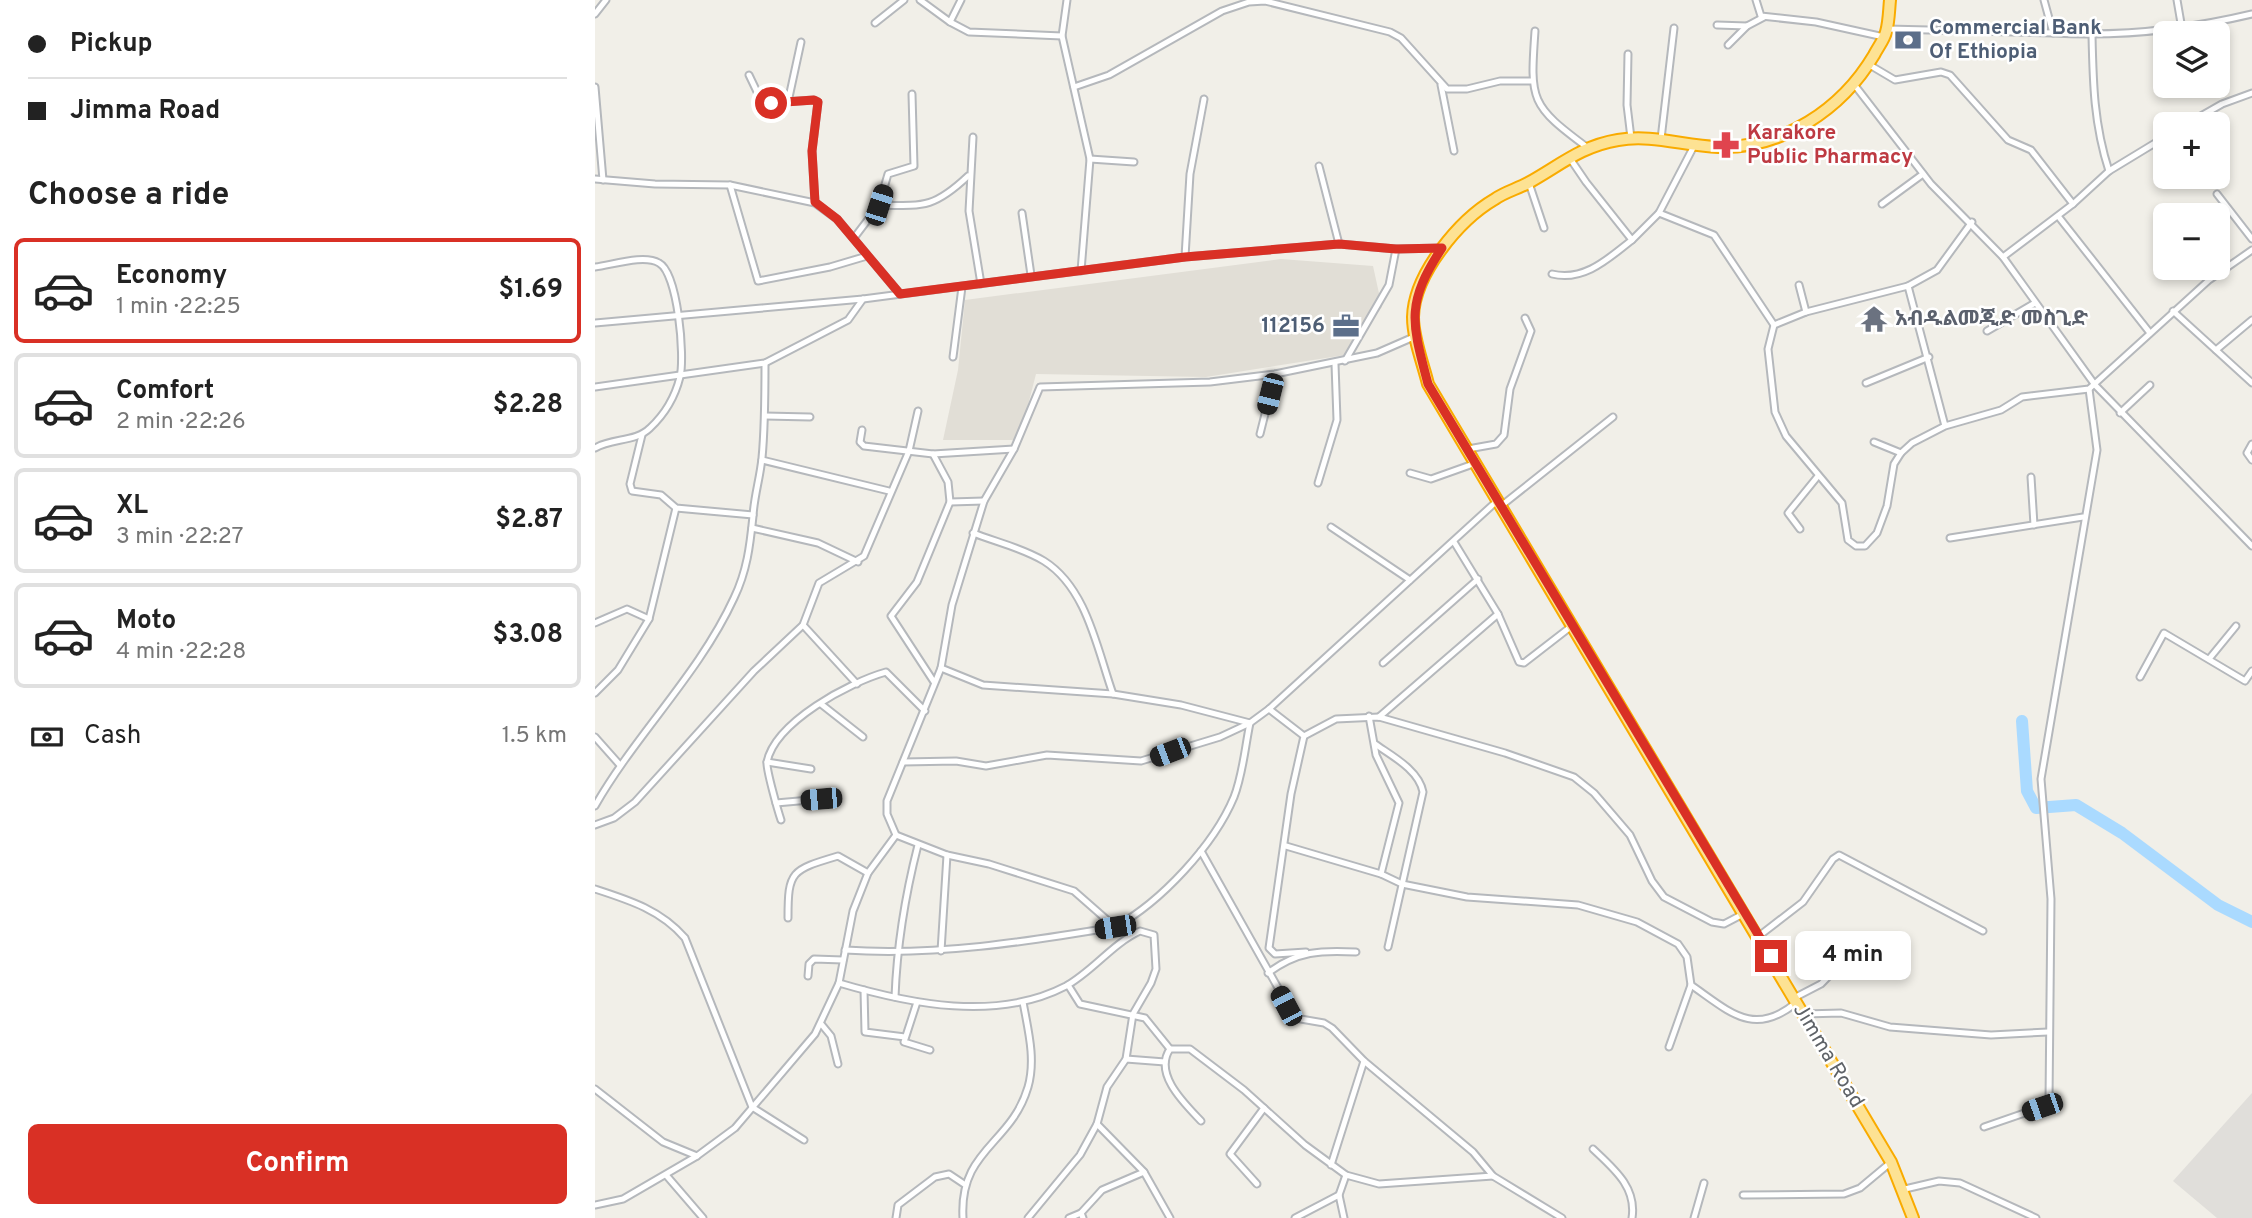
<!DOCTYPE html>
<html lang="en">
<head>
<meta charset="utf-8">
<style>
	body { margin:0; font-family:Overpass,"Noto Sans Ethiopic",sans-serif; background:#f6f6f6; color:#222; height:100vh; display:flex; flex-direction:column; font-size:26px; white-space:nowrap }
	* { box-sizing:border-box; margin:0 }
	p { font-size:23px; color:#767676 }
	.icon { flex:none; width:38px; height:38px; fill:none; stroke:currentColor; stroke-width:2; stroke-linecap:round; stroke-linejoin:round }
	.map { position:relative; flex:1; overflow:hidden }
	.drawer { display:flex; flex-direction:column; background:#fff; width:595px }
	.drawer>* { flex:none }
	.guide { display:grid; align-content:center; height:154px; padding:0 28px; background:#fff }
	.tools { position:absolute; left:1558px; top:21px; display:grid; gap:14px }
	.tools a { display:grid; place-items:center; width:77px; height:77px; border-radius:10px; background:#fff; box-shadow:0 4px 10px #0003; font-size:35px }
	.end { position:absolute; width:32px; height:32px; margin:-16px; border:9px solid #d93025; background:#fff; box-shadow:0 0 0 4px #fff }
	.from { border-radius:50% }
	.bubble { position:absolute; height:49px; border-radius:10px; background:#fff; box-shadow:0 4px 10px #0003; font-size:23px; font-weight:700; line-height:49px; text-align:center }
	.car { position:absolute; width:21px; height:42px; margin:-21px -10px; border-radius:9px; box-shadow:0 0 5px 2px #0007; background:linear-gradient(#222 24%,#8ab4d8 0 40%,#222 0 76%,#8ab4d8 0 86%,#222 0) }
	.guide b { display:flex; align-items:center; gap:24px; height:66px; font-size:26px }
	.guide b+b { border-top:2px solid #e0e0e0 }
	.guide i { width:18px; height:18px; background:#222 }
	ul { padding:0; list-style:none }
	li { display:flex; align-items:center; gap:21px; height:105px; margin:0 14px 10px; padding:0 14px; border:4px solid #e0e0e0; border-radius:10px }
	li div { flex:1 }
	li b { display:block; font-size:26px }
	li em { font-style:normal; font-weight:700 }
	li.current { border-color:#d93025 }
	li>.icon { width:63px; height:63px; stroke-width:1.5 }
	h2 { padding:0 28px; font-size:32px; line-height:84px }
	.pay { display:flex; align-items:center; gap:18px; height:77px; padding:0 28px; font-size:26px }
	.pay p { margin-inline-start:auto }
	.primary-button { display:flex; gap:14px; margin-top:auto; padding:14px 28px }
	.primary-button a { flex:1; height:80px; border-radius:10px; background:#d93025; color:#fff; font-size:28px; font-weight:700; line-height:80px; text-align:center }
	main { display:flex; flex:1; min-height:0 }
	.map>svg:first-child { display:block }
	.industrial { fill:#e0deda }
	.education { fill:#e1ded6 }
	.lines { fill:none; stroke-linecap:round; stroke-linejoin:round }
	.river { stroke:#aadaff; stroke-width:12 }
	.street-casing { stroke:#b5b8bc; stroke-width:9 }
	.highway-casing { stroke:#f9ab00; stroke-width:14 }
	.street { stroke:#fff; stroke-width:5 }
	.highway { stroke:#fde293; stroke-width:10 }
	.route { stroke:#d93025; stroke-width:9 }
	.labels { text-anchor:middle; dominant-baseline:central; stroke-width:5; stroke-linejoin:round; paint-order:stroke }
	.service-label { font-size:21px; font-weight:bold; fill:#4e5e75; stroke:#fff; text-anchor:start }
	.health-label { font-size:21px; font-weight:bold; fill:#be3a42; stroke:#fff; text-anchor:start }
	.worship-label { font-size:21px; font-weight:bold; fill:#5b616d; stroke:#fff; text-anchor:start }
	.street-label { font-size:21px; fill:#5f6368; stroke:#fff }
</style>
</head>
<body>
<main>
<section class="drawer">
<div class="guide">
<b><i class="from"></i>Pickup</b>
<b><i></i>Jimma Road</b>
</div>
<h2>Choose a ride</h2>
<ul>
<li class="current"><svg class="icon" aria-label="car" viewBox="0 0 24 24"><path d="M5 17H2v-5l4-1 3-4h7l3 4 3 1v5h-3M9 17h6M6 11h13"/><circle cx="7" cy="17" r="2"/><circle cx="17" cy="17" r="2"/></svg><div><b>Economy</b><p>1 min · 22:25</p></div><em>$1.69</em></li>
<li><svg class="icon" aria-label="car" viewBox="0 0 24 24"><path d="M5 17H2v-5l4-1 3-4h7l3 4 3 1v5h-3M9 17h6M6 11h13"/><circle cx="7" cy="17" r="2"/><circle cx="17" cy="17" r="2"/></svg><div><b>Comfort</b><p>2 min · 22:26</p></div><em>$2.28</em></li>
<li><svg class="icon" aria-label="car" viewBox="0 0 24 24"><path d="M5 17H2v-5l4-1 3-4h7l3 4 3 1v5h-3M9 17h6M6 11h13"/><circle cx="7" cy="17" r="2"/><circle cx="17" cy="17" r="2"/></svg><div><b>XL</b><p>3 min · 22:27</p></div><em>$2.87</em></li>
<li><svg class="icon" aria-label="car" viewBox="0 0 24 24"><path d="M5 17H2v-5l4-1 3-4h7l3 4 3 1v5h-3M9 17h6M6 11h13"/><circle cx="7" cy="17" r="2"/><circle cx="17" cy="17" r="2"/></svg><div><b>Moto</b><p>4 min · 22:28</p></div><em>$3.08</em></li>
</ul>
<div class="pay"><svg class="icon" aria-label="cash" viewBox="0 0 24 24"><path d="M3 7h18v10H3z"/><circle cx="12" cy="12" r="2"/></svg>Cash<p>1.5 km</p></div>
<div class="primary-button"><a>Confirm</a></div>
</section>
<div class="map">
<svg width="1657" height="1218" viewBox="0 0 1657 1218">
	<rect width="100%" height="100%" fill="#f1efe8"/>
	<!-- industrial -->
	<polygon class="industrial" points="1657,1093 1657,1218 1622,1218 1578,1181"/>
	<!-- education -->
	<polygon class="education" points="686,259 778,266 787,307 750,355 611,377 441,374 424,440 348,440 363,370 370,300"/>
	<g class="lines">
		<!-- river -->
		<polyline class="river" points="1427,721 1432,791 1441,808 1481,805 1527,833 1623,905 1657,922"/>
		<defs>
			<g id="street">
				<polyline points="325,0 355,22 374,32 467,36"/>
				<polyline points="472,0 467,36 495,159 486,271"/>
				<polyline points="1161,0 1166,16 1221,22 1289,37"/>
				<polyline points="1582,0 1587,29"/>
				<polyline points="0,14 11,0"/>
				<polyline points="355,22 366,0"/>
				<polyline points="280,23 309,0"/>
				<polyline points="1122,25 1152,26"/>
				<polyline points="1292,29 1458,33 1449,0"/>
				<path d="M 940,31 C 935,101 935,105 993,148"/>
				<path d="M 1458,33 C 1526,37 1590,30 1657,14"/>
				<path d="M 1497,35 C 1498,83 1499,125 1514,171"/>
				<polyline points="1133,45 1152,26 1169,17"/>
				<polyline points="1033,54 1032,105 1036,138"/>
				<polyline points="1273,64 1300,80 1346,72 1355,75 1413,140 1436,150 1478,204"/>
				<polyline points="154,75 165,98 171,103 219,100 223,102 217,151 220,203"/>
				<polyline points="1258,83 1336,184 1408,257 1500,385 1657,546"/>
				<polyline points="846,85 859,151"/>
				<polyline points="0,87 8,180"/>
				<polyline points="479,87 514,75 627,11 654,2 670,1 795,32 806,38 852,89 872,89 905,81 936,81"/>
				<polyline points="193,102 206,42"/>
				<polyline points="1592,124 1627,104 1657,93"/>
				<polyline points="378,137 374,211 386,284"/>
				<polyline points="1066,139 1079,28"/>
				<polyline points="974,157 991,182 1037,240 1064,213 1100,144"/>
				<polyline points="495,159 539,162"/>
				<polyline points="724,166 744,244"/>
				<polyline points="0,179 60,184 135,185 220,203 242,219 305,294"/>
				<polyline points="934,183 949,228"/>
				<polyline points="135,185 163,281 235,267 272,256"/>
				<polyline points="1622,194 1657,239"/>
				<polyline points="1287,204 1328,174"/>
				<path d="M 284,205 C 329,206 339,208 373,176"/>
				<polyline points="427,213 436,275"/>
				<polyline points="1064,213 1119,235 1179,325"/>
				<polyline points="1463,216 1555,333"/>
				<polyline points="259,238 284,205 293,174 319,166 317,94"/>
				<polyline points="590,257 595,174 609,99"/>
				<polyline points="1408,257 1478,204 1514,171 1570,137"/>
				<path d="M 0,267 C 17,265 49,254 64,263 C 83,273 90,357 85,377 C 80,397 70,414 55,428 C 41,442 17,438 0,448"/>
				<path d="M 957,274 C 989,282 1014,258 1037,240"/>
				<polyline points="1204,285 1211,312"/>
				<polyline points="1313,286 1342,270 1377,222"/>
				<polyline points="1578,311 1657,383"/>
				<polyline points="0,323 268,299 590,257 744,244 801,249 846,248"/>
				<polyline points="1392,331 1440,303"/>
				<polyline points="1621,350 1657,320"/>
				<polyline points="358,357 367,287"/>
				<polyline points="750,361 794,285 801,249"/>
				<polyline points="1271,383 1334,357"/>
				<polyline points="0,387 170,363 253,320 268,299"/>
				<polyline points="1525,413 1555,385"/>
				<polyline points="170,416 215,417"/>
				<polyline points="1350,426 1313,286 1211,312 1179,325 1173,349 1180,412 1191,436 1247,503 1253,540 1261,546 1270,546 1282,533 1292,506 1299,464 1306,453 1317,443 1350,426 1406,410 1427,397 1494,389 1614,280 1657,250"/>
				<polyline points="267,430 265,442 269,446 338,454 419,449"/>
				<polyline points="665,434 680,374"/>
				<polyline points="47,435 35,484 37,491 66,495 81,508 158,515"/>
				<polyline points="1279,442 1306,453"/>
				<polyline points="873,449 901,444 909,435 915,389 936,331 930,318"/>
				<polyline points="338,454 353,482 355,502 322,582 296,616 339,682"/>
				<polyline points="167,460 294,491"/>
				<polyline points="1657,460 1652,453 1657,444"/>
				<polyline points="815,473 836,479 881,463"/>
				<polyline points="1436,477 1439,525"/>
				<polyline points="723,483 742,420 740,364"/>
				<polyline points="355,502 389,501"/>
				<polyline points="906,506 1018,417"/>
				<polyline points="736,527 815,580"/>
				<polyline points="157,528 223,543 263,562"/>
				<polyline points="1205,529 1193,513 1223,476"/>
				<path d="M 378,533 C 401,542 428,548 449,561 C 492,588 502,649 518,694"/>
				<polyline points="1355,538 1488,517"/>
				<polyline points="859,542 903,614 924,662 929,663 978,625"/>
				<polyline points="0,623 32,609 54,619"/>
				<polyline points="208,625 262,684"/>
				<polyline points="1614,659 1641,626"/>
				<polyline points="788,663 883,579"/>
				<polyline points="346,668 388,685 518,694 586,705 655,723"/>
				<polyline points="1545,677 1569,633 1650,681 1657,671"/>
				<polyline points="0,693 23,670 54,619 81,508"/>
				<polyline points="226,704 268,737"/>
				<polyline points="674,709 709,736 696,794 674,948 680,954 711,952"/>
				<polyline points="774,716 781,755 804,803 786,874"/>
				<polyline points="784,717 903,614"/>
				<polyline points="709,736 741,719 784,717 910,753 979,777 999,793 1035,835 1057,881 1069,897 1117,922 1129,924 1150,913"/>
				<polyline points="0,737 24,764"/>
				<path d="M 780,744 C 797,756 824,770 828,792 L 793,947"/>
				<polyline points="172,762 216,769"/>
				<polyline points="308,762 361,761 391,766 452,755 546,761 625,737 655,723 674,709 903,500"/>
				<polyline points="181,803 226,799"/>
				<path d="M 0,806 C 41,734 104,674 139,598 C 152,571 155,546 158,516 C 159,497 165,478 167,458 C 170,427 170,395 170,363"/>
				<path d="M 186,820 C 183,811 171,769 172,762 C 180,722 255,682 291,672 L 330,711"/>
				<polyline points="0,825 19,818 40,802 159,671 208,625 224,583 269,556 314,451 323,411"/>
				<path d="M 301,835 L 352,855 L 394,864 L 479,891 L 520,927 C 566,902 619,845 639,797 C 648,774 650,747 655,723"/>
				<path d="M 691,846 L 786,874 L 807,884 L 872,897 L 983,905 L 1042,922 L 1083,944 L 1092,957 L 1096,985 C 1135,1012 1159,1038 1202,1002"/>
				<polyline points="606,851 700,1018 729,1023 737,1028 769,1061 878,1152 898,1176 967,1218"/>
				<path d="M 0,889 C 34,900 66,910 90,938 L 157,1107 L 209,1140"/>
				<path d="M 193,918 C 193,871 196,870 243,856 L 273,873"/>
				<polyline points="1164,936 1208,902 1238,859 1244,855 1388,931"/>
				<path d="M 250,950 C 341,956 430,942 520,927"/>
				<polyline points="346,951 352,855"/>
				<path d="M 673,973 C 702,951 726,950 761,952"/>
				<polyline points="213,976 214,964 219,959 248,960"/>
				<path d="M 244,983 C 315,1004 402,1022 471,986 C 498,971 517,944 545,931 L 559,935 L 561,969 L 556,983 L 538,1014 L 531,1059 L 512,1087 L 502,1124 L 485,1155 L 433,1218"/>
				<polyline points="473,985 485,1004 550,1018 575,1049"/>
				<polyline points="269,990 270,1032 310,1037"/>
				<path d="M 300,997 C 302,944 310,896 323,845"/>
				<polyline points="1199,998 1226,984 1258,951"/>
				<polyline points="322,1002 309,1042 335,1050"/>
				<polyline points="1209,1014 1246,1013 1295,1027 1396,1035 1453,1032"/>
				<polyline points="227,1025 236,1036 243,1064"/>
				<polyline points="1074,1047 1096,985"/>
				<polyline points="531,1059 570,1062"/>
				<polyline points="0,1089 68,1142 102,1156"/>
				<path d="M 606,1121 C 590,1104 558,1074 575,1049 L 595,1049 L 649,1090 L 710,1145 L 751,1175 L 784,1184 L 898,1176"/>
				<polyline points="502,1124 549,1172 575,1218"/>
				<polyline points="1389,1127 1447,1107 1454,1101 1456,899 1446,779 1502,450 1494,389"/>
				<path d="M 998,1149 C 1018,1168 1042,1187 1037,1218"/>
				<polyline points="736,1165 769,1061"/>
				<polyline points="71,1175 108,1218"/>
				<polyline points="662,1184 635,1154 669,1108"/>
				<polyline points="1310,1189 1344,1181 1365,1183 1441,1218"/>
				<polyline points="1148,1195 1249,1194 1265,1188 1295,1163"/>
				<polyline points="0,1205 28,1199 102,1156 140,1128 220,1034 244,983 258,911 273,873 301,835 292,814 292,801 346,668 357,605 389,501 419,449 445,387 615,382 680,374 782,353 821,336"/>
				<polyline points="301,1218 303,1205 340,1177 354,1174 369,1184"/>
				<path d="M 368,1218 C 364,1149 416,1145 433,1087 C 441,1059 433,1030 428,1002"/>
				<polyline points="474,1218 486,1213"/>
				<polyline points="488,1218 486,1213 507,1190 549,1172"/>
				<polyline points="700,1218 744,1195"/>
				<polyline points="749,1218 744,1195 751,1175"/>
				<polyline points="1099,1218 1109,1183"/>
			</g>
			<path id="highway" d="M 1295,0 C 1294,10 1294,22 1291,32 C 1289,40 1283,47 1279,55 C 1247,109 1188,149 1123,147 C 1089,146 1057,134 1023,140 C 986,146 964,166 933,183 C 922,189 910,192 900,199 C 864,220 819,274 818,317 C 818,339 828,363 833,384 L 1296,1162 L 1318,1218"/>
		</defs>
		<!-- street casing -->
		<use href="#street" class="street-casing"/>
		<!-- highway casing -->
		<use href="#highway" class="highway-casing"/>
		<!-- street -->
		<use href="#street" class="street"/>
		<!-- highway -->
		<use href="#highway" class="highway"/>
	</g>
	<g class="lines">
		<!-- route -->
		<path class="route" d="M 176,103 L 219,100 L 223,102 L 217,151 L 220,202 L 242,219 L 305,294 L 590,257 L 744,244 L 801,249 L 847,248 C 810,304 817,323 833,384 L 1176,956"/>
	</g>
	<!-- icons -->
	<defs>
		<symbol id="bank-bare" viewBox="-9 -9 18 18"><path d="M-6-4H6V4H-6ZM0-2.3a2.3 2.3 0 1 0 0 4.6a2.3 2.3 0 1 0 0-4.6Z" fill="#5c6f8a" stroke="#fff" stroke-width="2.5" paint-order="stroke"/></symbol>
		<symbol id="pharmacy-bare" viewBox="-9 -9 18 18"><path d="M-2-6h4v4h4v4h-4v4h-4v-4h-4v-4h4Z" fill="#e0444e" stroke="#fff" stroke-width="2.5" paint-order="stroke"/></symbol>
		<symbol id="temple-bare" viewBox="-9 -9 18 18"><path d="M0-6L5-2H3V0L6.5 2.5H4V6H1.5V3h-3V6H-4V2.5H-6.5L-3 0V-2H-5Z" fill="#6b7280" stroke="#fff" stroke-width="2.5" paint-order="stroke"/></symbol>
		<symbol id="office-bare" viewBox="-9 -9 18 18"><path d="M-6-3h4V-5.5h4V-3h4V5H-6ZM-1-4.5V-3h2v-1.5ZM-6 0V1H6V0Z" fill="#5c6f8a" stroke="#fff" stroke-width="2.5" paint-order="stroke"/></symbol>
	</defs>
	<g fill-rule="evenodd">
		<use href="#bank-bare" x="1294" y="21" width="38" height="38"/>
		<use href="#pharmacy-bare" x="1112" y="126" width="38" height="38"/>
		<use href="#temple-bare" x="1260" y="300" width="38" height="38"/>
		<use href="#office-bare" x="732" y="307" width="38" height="38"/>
	</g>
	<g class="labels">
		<!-- service labels -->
		<g class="service-label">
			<text x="1334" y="28">Commercial Bank<tspan x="1334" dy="24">Of Ethiopia</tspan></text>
			<text x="730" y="326" text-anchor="end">112156</text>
		</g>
		<!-- health labels -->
		<g class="health-label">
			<text x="1152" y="133">Karakore<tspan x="1152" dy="24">Public Pharmacy</tspan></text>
		</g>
		<!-- worship labels -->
		<g class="worship-label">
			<text x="1300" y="319">አብዱልመጂድ መስጊድ</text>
		</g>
		<!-- street labels -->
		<g class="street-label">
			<text transform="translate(1233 1056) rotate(59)">Jimma Road</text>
		</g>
	</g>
</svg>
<div class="tools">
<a><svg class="icon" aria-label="layers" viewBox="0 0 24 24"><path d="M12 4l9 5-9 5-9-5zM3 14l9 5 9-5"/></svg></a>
<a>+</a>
<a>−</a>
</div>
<i class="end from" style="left:176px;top:103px"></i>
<i class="end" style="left:1176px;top:956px"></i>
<div class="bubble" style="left:1200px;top:931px;width:116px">4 min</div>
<i class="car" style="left:284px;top:205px;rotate:18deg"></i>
<i class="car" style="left:675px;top:394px;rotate:194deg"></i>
<i class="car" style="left:575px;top:752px;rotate:249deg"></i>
<i class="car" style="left:226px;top:799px;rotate:265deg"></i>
<i class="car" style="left:520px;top:927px;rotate:261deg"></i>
<i class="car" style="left:691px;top:1006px;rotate:332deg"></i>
<i class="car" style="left:1447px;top:1107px;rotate:251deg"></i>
</div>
</main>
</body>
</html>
